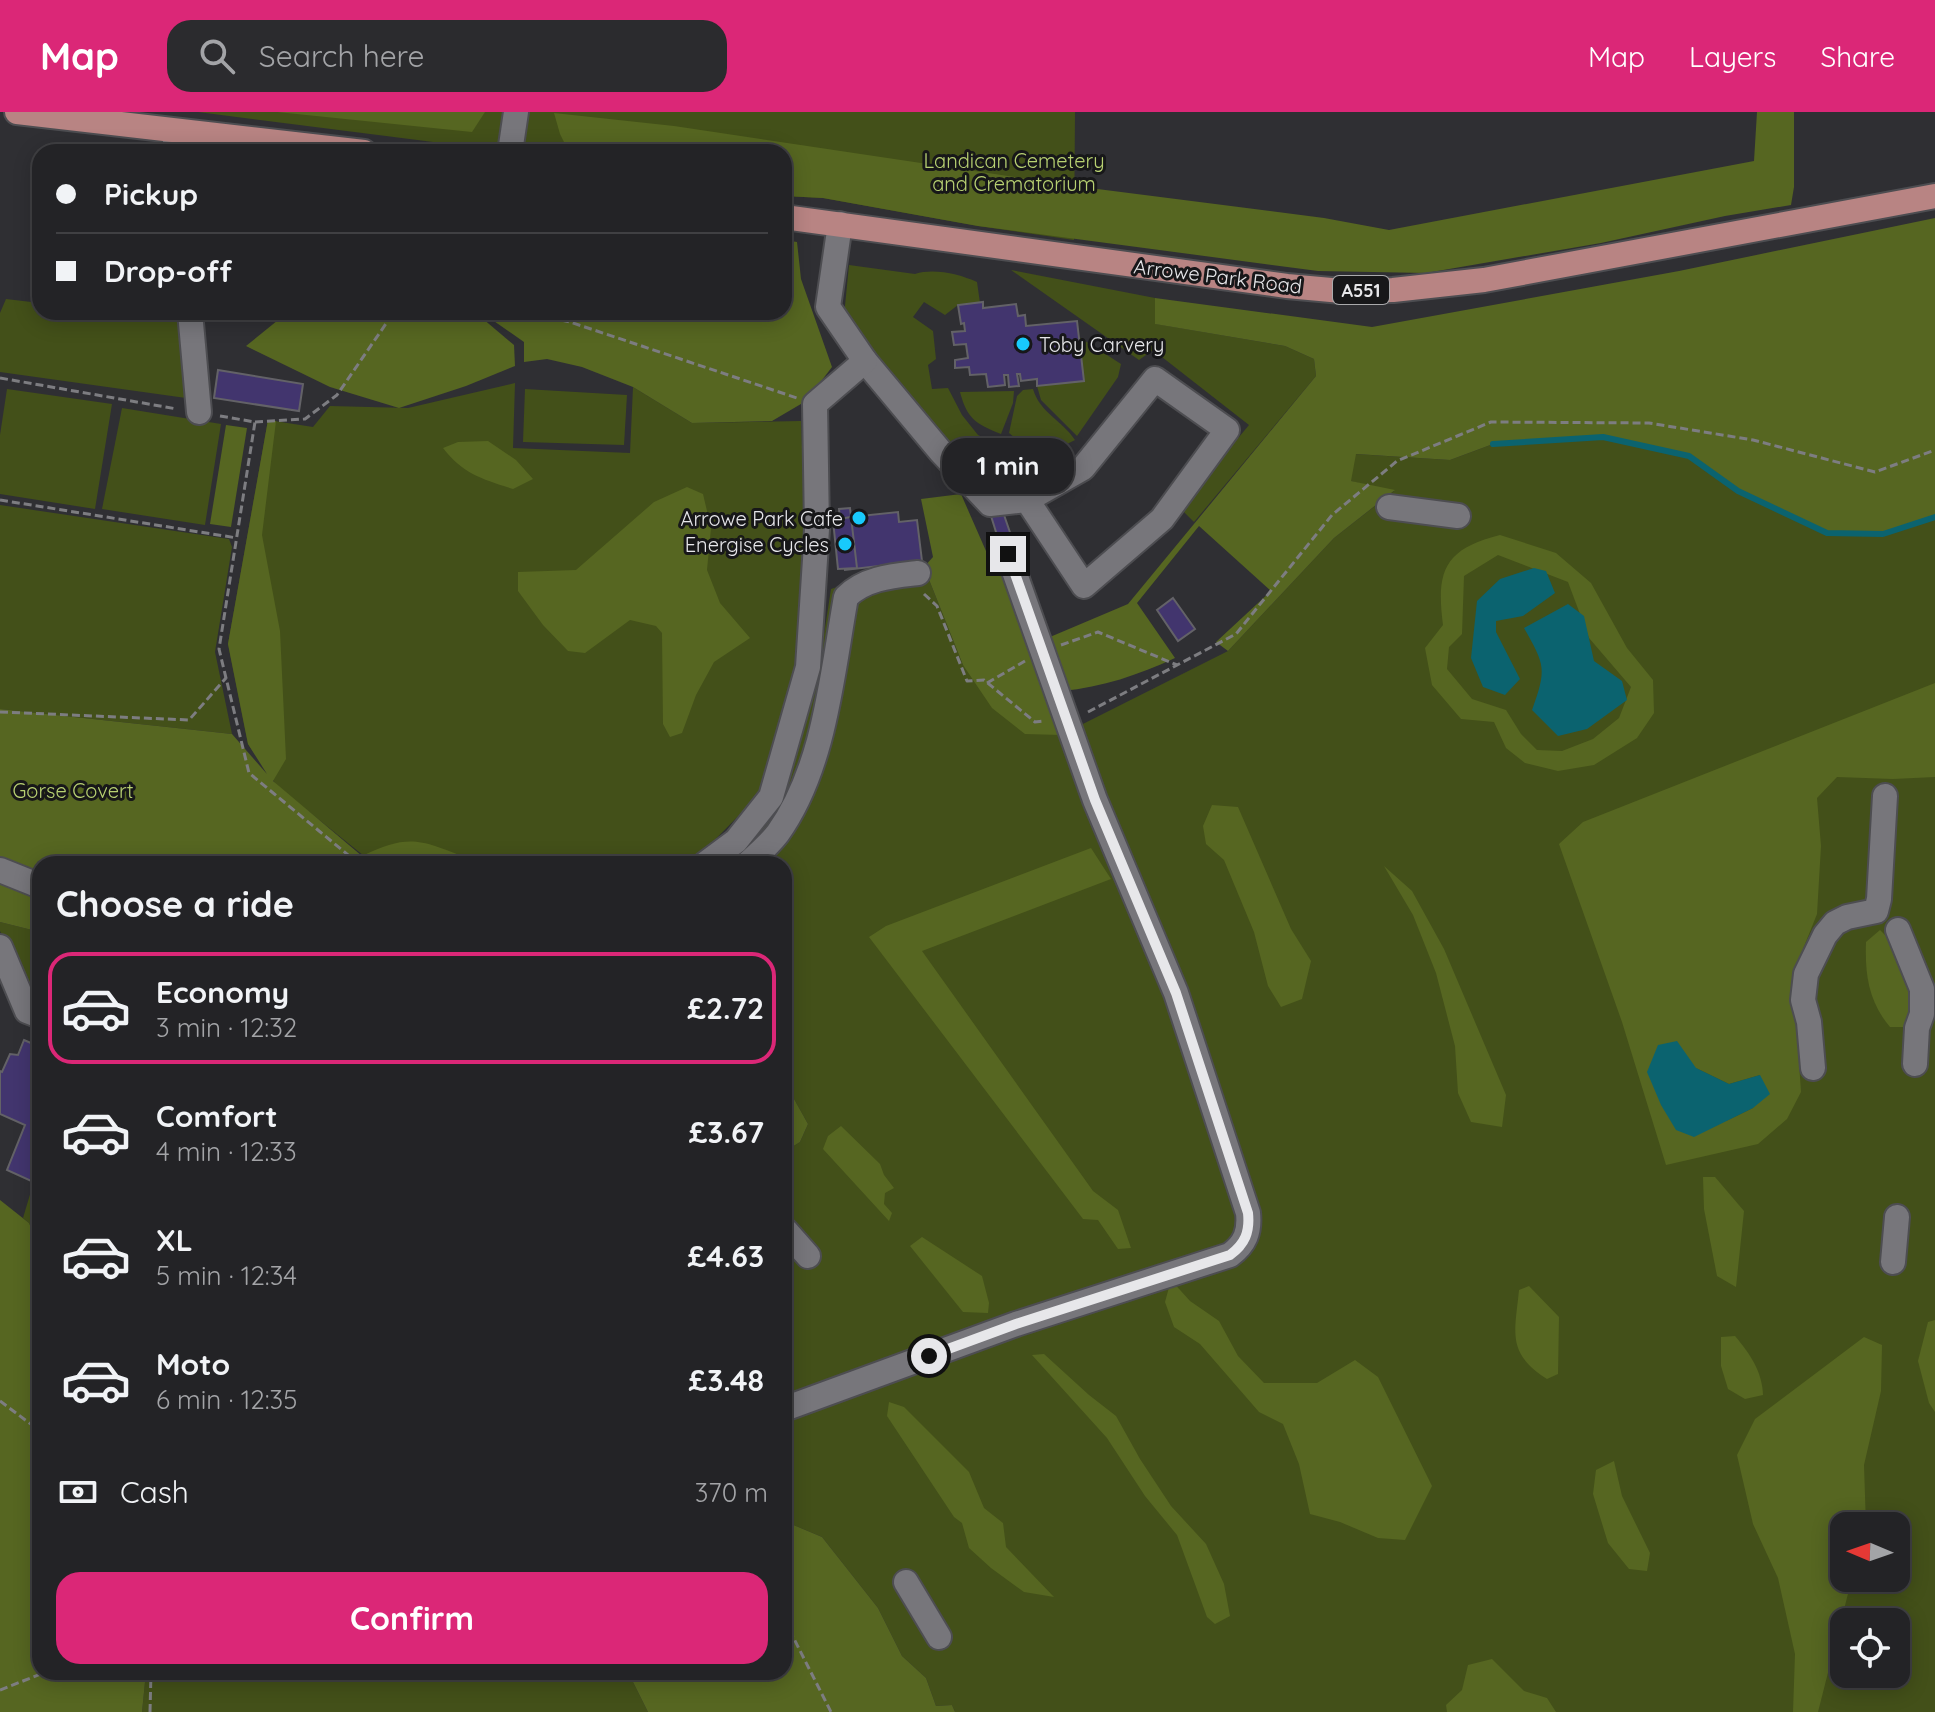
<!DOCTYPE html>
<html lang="en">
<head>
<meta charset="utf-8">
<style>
	body { margin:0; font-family:Quicksand,sans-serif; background:#2b2b2e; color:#f1f3f6; height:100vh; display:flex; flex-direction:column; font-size:30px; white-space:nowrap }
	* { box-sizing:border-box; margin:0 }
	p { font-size:26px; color:#a3a4a7 }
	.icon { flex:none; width:44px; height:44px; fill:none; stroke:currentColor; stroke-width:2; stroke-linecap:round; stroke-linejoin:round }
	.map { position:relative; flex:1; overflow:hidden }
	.drawer { position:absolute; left:32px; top:744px; width:760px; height:824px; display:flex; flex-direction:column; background:#232326; border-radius:24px; box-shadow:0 4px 20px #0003,0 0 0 2px #404043 }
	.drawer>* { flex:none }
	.hud { position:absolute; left:32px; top:32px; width:760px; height:176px; border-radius:24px; box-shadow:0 4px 20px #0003,0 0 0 2px #404043; display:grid; align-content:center; height:176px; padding:0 24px; background:#232326 }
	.needle { width:52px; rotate:272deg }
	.tools { position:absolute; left:1830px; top:1400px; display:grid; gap:16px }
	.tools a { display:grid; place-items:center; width:80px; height:80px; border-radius:16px; background:#232326; box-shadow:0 4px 20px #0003,0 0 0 2px #404043; font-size:40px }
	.end { position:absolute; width:36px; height:36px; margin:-18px; border:10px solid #e7e7ea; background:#111; box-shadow:0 0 0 4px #111 }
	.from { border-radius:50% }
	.bubble { position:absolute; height:56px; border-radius:24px; background:#232326; box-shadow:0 4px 20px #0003,0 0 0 2px #404043; font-size:26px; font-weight:700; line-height:56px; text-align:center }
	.hud b { display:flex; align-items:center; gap:28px; height:76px; font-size:30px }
	.hud b+b { border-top:2px solid #404043 }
	.hud i { width:20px; height:20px; background:#f1f3f6 }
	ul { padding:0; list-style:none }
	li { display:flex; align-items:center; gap:24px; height:112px; margin:0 16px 12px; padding:0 8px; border:4px solid transparent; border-radius:24px }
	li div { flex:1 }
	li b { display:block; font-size:30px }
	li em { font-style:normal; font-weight:700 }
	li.current { border-color:#db2777 }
	li>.icon { width:72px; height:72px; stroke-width:1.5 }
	h2 { padding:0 24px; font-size:36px; line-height:96px }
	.pay { display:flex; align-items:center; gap:20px; height:88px; padding:0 24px; font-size:30px }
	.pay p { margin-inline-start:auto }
	.button { display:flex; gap:16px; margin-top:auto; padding:16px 24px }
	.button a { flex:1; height:92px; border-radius:24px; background:#db2777; color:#fff; font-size:32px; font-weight:700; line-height:92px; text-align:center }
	header { display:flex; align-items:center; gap:48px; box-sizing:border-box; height:112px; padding:0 40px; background:#db2777; color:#fff }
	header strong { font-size:38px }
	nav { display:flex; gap:44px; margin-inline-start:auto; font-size:28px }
	.search { width:560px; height:72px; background:#2b2b2e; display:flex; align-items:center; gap:20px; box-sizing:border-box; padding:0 28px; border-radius:24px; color:#a3a4a7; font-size:30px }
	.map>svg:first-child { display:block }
	.green { fill:#435019; fill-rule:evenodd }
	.forest { fill:#566621; fill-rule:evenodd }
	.water { fill:#0b636f }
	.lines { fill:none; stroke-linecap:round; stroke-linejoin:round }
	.stream { stroke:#0b636f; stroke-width:6 }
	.building { fill:#42356e; stroke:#636267; stroke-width:2 }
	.minor-casing { stroke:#4d4d51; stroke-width:28 }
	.major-casing { stroke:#4d4d51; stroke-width:28 }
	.path { stroke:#7d7d81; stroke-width:3; stroke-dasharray:8 4; stroke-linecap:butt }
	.minor { stroke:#77767b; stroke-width:24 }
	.major { stroke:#b88483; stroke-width:24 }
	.route { stroke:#e7e7ea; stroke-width:10 }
	.poi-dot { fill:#18cafc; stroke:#171719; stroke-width:3 }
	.labels { text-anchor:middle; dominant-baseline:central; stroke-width:6; stroke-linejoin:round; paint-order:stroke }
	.shield { fill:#171719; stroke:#a9a9ab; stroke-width:2 }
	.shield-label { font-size:18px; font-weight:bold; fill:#e7e7ea }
	.park-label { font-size:20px; fill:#b8d172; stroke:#171719 }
	.street-label { font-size:20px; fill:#e7e7ea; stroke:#171719 }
	.poi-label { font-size:20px; fill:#e7e7ea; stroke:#171719; text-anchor:end }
</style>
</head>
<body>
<header>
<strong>Map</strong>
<div class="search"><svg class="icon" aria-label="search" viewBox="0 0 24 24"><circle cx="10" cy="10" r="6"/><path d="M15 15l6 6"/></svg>Search here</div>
<nav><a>Map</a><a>Layers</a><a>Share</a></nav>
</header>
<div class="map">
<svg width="1935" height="1600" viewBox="0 0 1935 1600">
	<rect width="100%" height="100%" fill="#2f2f33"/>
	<!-- green -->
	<g class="green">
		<polygon points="198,0 1075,0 1074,128 978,114 823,86 784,84 784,40 512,40"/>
		<path d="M 849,153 L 915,162 C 934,156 959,162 977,170 L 980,191 L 958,193 L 945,203 L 924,190 L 913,205 L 933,219 L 936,247 L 928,253 L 932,277 L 948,276 L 962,303 L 978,323 L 1054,358 L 1021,376 L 1010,380 L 999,379 L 996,374 L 976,363 L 908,286 L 844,204 Z"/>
		<polygon points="1011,158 1155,186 1156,212 1285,234 1314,247 1316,264 1194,410 1180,396 1249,313 1153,238 1139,248"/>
		<polygon points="6,187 40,191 40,200 115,200 187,210 186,286 0,260 0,201"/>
		<polygon points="1079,225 1121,252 1118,265 1077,324 1041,288 1037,274 1083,269"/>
		<polygon points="515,271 513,336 630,341 633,275 692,311 801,309 805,409 802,549 762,680 691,752 374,752 277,674 248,632 228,532 268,308 313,315 330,294 408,296"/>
		<polygon points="7,277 112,292 95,397 0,382 0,323"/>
		<polygon points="525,277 627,283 624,333 523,330"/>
		<path d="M 1033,277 C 1040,301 1062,308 1075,328 L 1055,338 L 1062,354 L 1024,333 L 1009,321 L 1017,284 L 1023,278 Z"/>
		<path d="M 1014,279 L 1013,291 L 1001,322 C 976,312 967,307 960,280 Z"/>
		<polygon points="122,296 221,312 205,413 102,397"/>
		<path d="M 1603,325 L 1689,344 L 1738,379 L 1883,422 L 1935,405 L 1935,1600 L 955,1600 L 952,1593 L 936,1594 L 926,1566 L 902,1544 L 878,1496 L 822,1425 L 784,1409 L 784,1040 L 800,1030 L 808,1012 L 784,969 L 784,752 L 719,752 L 738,741 L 819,555 L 831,477 L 877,462 L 924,455 L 963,553 L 1061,623 L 1228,539 L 1334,426 L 1394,379 L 1350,369 L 1355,342 L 1450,348 L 1493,332 ZM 1844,1414 L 1896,1414 L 1896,1466 L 1844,1466 ZM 1844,1510 L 1896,1510 L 1896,1562 L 1844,1562 Z"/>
		<polygon points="0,393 229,427 232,435 215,540 232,622 0,597"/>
		<polygon points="0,810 40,820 40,888 33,891 0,819"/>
		<polygon points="40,1075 40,1136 29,1111 23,1106 31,1079"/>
		<polygon points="146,1560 628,1560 648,1600 142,1600"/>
	</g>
	<!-- forest -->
	<g class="forest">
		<polygon points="277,0 485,0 472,20"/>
		<polygon points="1757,0 1794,0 1794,75 1791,93 1725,104 1601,131 1426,161 1318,159 978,114 823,86 784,84 784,40 569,40 560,22 554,1 674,14 1074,74 1324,106 1389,118 1754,49"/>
		<path d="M 1935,106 L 1935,405 L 1883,422 L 1827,421 L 1738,379 L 1689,344 L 1603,325 L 1493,332 L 1450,348 L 1356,342 L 1351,369 L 1395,378 L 1334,426 L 1228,539 L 1216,530 L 1271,479 L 1199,414 L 1137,491 L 1175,546 C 1138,563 1103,575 1062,579 L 1050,525 L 1128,492 L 1316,264 L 1314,247 L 1285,234 L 1155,212 L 1155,186 L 1372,215 L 1679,159 Z"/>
		<polygon points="784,128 797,130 801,167 832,255 806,289 772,309 692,311 633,275 582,255 547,247 524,250 524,230 491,207 490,200 784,200"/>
		<polygon points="288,200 466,200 482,206 514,233 515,254 466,274 399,296 330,275 246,234"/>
		<path d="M 268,308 L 276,309 L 262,423 L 280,519 L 286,647 L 273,669 L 362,744 C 409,721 421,728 467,746 L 472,752 L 40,752 L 40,820 L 0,810 L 0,597 L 232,622 L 267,662 L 248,632 L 228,532 Z"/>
		<polygon points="226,313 247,316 231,415 210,412"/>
		<path d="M 488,329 L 516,348 L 533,367 L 513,377 C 482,367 463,362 443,336 L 458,330 Z"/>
		<polygon points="687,375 703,382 711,416 707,458 720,491 750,526 714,550 696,583 682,621 670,625 663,612 662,521 656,514 630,508 585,541 568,539 543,513 518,479 518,460 576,458 654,390"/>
		<polygon points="961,382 986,439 1014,480 1061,623 1025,622 992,596 963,553 924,455 933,445 921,387"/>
		<path d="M 1500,423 L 1556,441 L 1591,471 L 1627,536 L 1653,568 L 1654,601 L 1637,626 L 1594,653 L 1558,659 L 1525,651 L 1506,636 L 1494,610 L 1461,607 L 1432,573 L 1425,536 L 1443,513 C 1436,459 1444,437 1500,423 ZM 1498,443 L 1568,470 L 1589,526 L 1631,575 L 1619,606 L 1593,627 L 1562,639 L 1537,638 L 1521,622 L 1506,598 L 1472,587 L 1447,557 L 1449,535 L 1462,522 L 1464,464 Z"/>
		<path d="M 1935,571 L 1935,665 L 1893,667 L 1837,665 L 1817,686 L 1821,734 L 1817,802 L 1793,862 L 1801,980 L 1787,1007 L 1758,1032 L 1666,1053 L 1622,910 L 1559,732 L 1583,710 ZM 1696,956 L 1729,972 L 1760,963 L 1753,996 L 1726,1009 Z"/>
		<polygon points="1212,693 1238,695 1291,817 1311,849 1302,887 1281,895 1268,874 1254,820 1224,748 1206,732 1203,714"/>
		<polygon points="1091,736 1111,767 922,839 1093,1079 1118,1098 1131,1136 1118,1137 1098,1108 1083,1107 869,825 886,814"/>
		<polygon points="1384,754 1412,779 1444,837 1506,983 1502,1015 1471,1010 1458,981 1455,934 1436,861 1413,803"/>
		<path d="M 1880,818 L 1901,839 L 1916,899 L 1904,915 L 1890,915 C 1868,889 1865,862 1866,830 Z"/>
		<polygon points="784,969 808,1012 800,1030 784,1040"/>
		<polygon points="841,1014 880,1052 884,1063 894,1076 885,1081 884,1092 892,1101 889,1109 823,1037 828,1024"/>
		<polygon points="1703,1065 1715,1065 1744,1099 1736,1175 1717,1164 1704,1097"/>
		<polygon points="0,1088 29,1111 40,1136 40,1560 146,1560 142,1600 0,1600"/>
		<polygon points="922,1125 982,1164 989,1191 988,1201 963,1200 910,1134"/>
		<polygon points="1171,1168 1190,1189 1219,1209 1238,1244 1264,1271 1317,1271 1355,1248 1378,1265 1432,1374 1405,1428 1378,1426 1340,1410 1310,1402 1299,1352 1283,1312 1259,1300 1200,1232 1174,1215 1165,1190"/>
		<path d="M 1529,1174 L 1559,1205 L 1558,1262 L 1547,1267 C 1506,1241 1515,1220 1519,1178 Z"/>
		<polygon points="1935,1208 1935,1300 1929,1291 1918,1249 1928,1210"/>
		<path d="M 1735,1224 C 1750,1242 1762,1259 1763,1283 L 1745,1287 L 1728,1277 L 1721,1254 L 1721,1225 Z"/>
		<polygon points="1864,1225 1882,1233 1881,1279 1864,1353 1866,1414 1844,1414 1844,1466 1852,1466 1818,1600 1793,1600 1795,1542 1778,1466 1753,1412 1737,1343 1755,1307"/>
		<polygon points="1044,1242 1089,1283 1116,1304 1140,1347 1171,1394 1206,1432 1224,1472 1230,1504 1215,1512 1207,1505 1177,1423 1145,1384 1107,1326 1032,1243"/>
		<polygon points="889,1290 904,1295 969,1360 984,1396 1003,1411 1006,1435 1054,1485 1024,1480 991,1456 969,1436 962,1411 954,1405 887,1304"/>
		<polygon points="1614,1349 1622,1384 1650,1441 1647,1459 1629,1457 1608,1431 1593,1382 1596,1358"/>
		<polygon points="784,1409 822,1425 878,1496 902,1544 926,1566 936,1594 952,1593 955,1600 648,1600 628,1560 784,1560"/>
		<polygon points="1492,1547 1524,1579 1547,1586 1556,1600 1447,1600 1446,1593 1462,1578 1468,1553"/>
	</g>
	<!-- water -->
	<g class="water">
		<polygon points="1534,456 1546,459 1555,481 1523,504 1496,509 1496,520 1520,567 1505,583 1483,575 1471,546 1477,489 1500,467"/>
		<path d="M 1568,492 L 1584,504 L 1594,549 L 1622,569 L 1627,588 L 1587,617 L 1558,624 L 1532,598 C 1547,557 1545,553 1524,516 Z"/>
		<polygon points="1677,929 1696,956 1729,972 1760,963 1770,982 1753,996 1694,1025 1676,1018 1661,993 1647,960 1658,933"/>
	</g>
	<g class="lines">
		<!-- stream -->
		<polyline class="stream" points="1493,332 1603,325 1689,344 1738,379 1827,421 1883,422 1935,405"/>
	</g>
	<!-- building -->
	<g class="building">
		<polygon points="983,190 983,196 1016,192 1018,204 1025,203 1026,214 1077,209 1084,269 1037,274 1037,267 1021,269 1020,262 1017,262 1019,274 1009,275 1008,263 1004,263 1005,273 988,275 986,262 970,263 969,255 955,256 955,248 968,246 966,232 954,233 952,220 965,219 964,211 961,212 958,193"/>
		<polygon points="218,258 303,272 299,299 214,286"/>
		<polygon points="850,396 851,405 898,400 899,410 917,408 922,449 845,458 839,397"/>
		<polygon points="1003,400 1014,432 1001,436 991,404"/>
		<polygon points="851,405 857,456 838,457 833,408"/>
		<polygon points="1173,486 1195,517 1178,529 1157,498"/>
		<polygon points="24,928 40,935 40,1073 7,1058 25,1013 0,1002 0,959 2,960 10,942 18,943"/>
	</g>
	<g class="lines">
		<defs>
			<g id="minor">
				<polyline points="174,19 176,40"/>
				<polyline points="510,40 516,0"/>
				<polyline points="190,200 199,300"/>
				<polyline points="865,249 941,340 990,392 1027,388 1083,356 1155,267 1227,318 1162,407 1084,474 1027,388"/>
				<polyline points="1389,395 1458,404"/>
				<polyline points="705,752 736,729 771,685 808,555 817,417 815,292 865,249 828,195 840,112"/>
				<path d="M 747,752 C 758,742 769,733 778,721 C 825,655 832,562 846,485 C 865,466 892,464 918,461"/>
				<polyline points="0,758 40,774"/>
				<polyline points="1898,818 1922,877 1922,902 1917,916 1915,952"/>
				<polyline points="0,835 27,899 40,904"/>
				<polyline points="1813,956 1809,910 1803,888 1806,862 1825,823 1835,811 1847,805 1876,799 1879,787 1885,684"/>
				<polyline points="786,1119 808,1144"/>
				<polyline points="1893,1150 1897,1105"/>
				<path d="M 784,1297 L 1016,1212 L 1230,1143 C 1245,1132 1250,1120 1248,1101 L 1176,881 L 1095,688 L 1008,442"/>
				<polyline points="906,1470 939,1525"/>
			</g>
			<g id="major">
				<polyline points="17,0 364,40"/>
				<polyline points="784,105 1287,174 1342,179 1393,178 1484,168 1935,84"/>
			</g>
		</defs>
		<!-- minor casing -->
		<use href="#minor" class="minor-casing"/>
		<!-- major casing -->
		<use href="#major" class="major-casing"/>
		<!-- path -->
		<g class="path">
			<polyline points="526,200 570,210 797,286"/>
			<polyline points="0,266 177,297"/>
			<polyline points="220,304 255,310 219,537 249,661 359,752"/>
			<polyline points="255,310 305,307 337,283 394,200"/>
			<polyline points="0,388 237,426"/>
			<polyline points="924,482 937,494 967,569 984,568 1035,610 1045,609"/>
			<polyline points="1061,533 1098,520 1177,553"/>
			<polyline points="987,571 1025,549"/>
			<polyline points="0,600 189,608 226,566"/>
			<polyline points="1088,600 1236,522 1332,403 1397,349 1491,310 1649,311 1753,328 1875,360 1935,338"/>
			<polyline points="0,1289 40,1319"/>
			<polyline points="784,1507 831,1600"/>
			<polyline points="0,1578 46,1560"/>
			<polyline points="150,1600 151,1560"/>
		</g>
		<!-- minor -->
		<use href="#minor" class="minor"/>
		<!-- major -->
		<use href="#major" class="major"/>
	</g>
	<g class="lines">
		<!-- route -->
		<path class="route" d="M 929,1244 L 1016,1212 L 1230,1143 C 1245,1132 1250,1120 1248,1101 L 1176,881 L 1095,688 L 1008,442"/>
	</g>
	<!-- markers -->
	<g class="poi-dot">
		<circle cx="1023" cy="232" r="8"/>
		<circle cx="859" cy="406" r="8"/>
		<circle cx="845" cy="432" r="8"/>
	</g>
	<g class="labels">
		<!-- shield labels -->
		<rect class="shield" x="1333" y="164" width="56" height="28" rx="6"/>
		<g class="shield-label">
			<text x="1361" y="178">A551</text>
		</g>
		<!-- park labels -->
		<g class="park-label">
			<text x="1014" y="48">Landican Cemetery<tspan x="1014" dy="23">and Crematorium</tspan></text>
			<text x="73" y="678">Gorse Covert</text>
		</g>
		<!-- street labels -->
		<g class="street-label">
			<text transform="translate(1218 164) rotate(7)">Arrowe Park Road</text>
		</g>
		<!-- poi labels -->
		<g class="poi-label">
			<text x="1039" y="232" text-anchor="start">Toby Carvery</text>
			<text x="843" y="406">Arrowe Park Cafe</text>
			<text x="829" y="432">Energise Cycles</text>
		</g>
	</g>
</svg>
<div class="tools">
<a><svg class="needle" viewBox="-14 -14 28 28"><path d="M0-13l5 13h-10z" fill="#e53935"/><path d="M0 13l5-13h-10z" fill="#a3a4a7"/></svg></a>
<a><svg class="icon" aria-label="locate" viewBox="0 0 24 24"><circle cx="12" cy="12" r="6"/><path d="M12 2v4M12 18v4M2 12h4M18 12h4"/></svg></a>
</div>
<i class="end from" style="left:929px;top:1244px"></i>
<i class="end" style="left:1008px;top:442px"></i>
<div class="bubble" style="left:942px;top:326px;width:132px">1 min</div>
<div class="hud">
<b><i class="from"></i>Pickup</b>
<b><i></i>Drop-off</b>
</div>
<section class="drawer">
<h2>Choose a ride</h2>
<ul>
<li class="current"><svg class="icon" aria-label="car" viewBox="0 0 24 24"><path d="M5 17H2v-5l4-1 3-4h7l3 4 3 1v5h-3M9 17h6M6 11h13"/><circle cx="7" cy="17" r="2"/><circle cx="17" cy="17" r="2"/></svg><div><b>Economy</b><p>3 min · 12:32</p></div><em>£2.72</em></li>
<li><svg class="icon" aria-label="car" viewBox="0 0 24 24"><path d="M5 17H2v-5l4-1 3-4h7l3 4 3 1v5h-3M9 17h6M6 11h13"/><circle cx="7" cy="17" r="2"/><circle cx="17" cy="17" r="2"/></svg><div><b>Comfort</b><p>4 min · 12:33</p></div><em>£3.67</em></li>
<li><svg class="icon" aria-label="car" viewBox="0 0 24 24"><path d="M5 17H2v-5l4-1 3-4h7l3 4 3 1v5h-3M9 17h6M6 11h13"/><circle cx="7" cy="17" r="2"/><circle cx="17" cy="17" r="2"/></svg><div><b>XL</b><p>5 min · 12:34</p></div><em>£4.63</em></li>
<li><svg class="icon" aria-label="car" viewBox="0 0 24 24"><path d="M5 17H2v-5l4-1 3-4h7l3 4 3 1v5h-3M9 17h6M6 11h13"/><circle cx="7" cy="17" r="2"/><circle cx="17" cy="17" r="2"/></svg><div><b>Moto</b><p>6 min · 12:35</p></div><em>£3.48</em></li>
</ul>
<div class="pay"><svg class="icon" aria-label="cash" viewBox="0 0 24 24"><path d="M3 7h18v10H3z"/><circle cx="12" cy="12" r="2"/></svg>Cash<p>370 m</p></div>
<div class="button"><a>Confirm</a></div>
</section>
</div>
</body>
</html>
